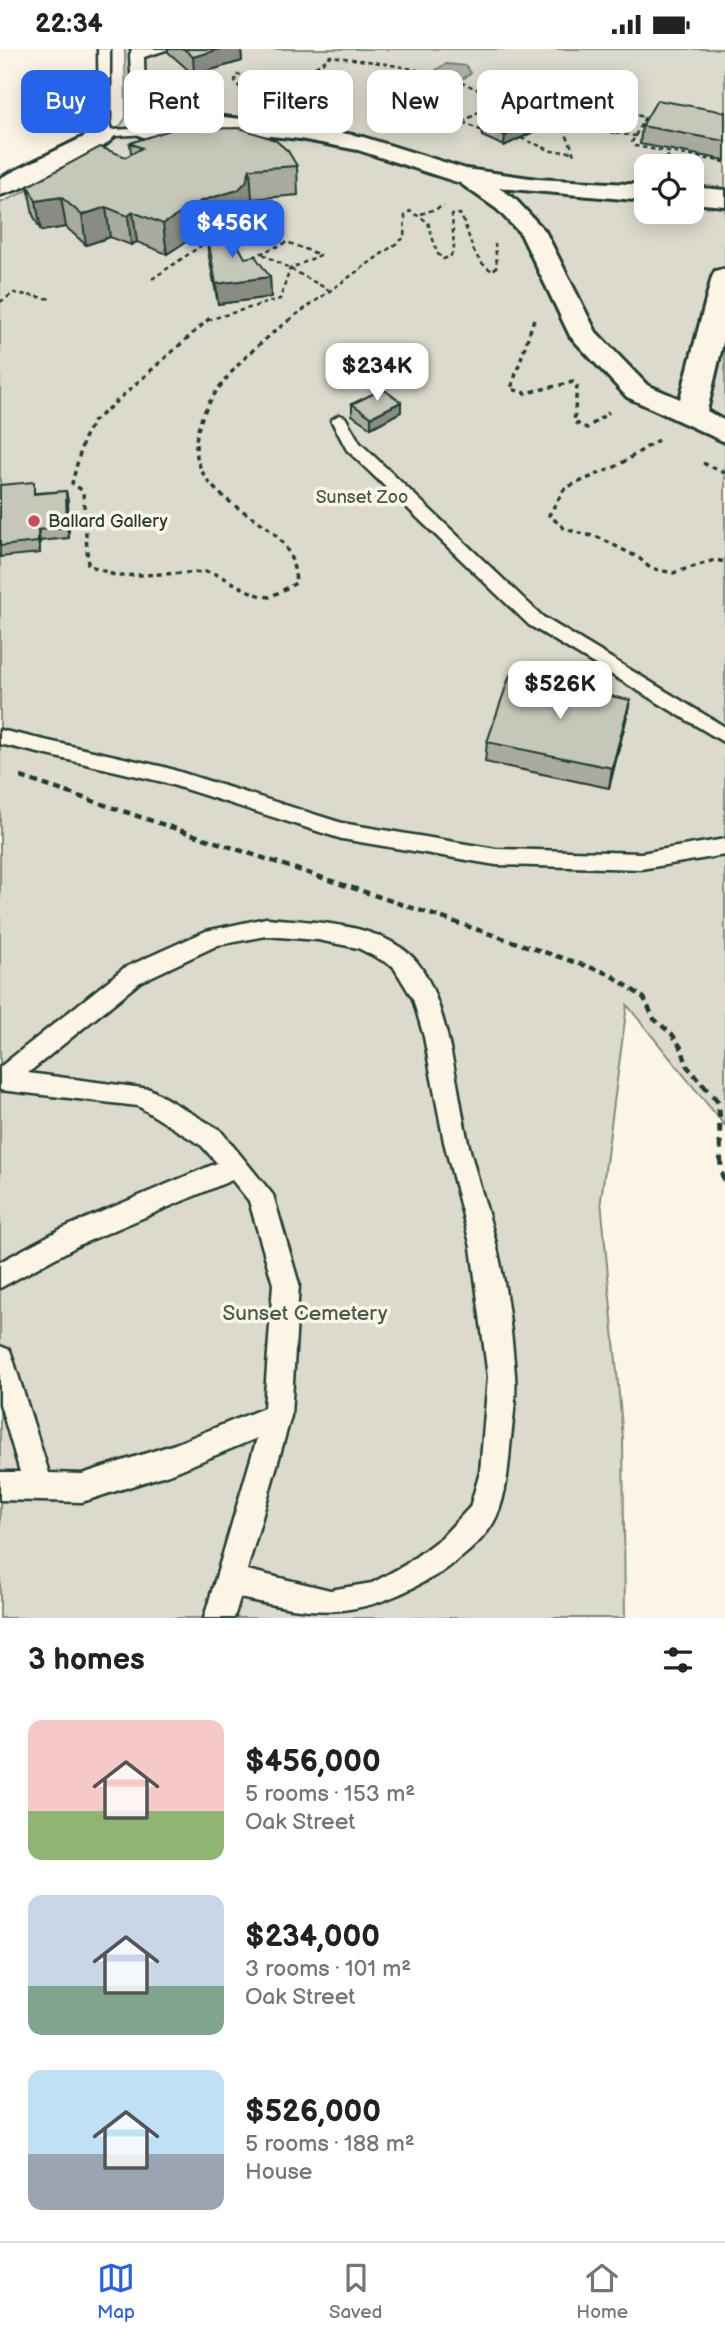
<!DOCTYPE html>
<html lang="en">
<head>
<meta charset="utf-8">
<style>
  :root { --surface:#fff; --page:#f2f2f2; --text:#222; --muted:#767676; --line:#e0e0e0; --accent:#2563eb }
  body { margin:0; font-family:"Balsamiq Sans",sans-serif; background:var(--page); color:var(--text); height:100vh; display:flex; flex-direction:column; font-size:26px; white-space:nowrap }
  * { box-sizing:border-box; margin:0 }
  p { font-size:23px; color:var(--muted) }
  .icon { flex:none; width:38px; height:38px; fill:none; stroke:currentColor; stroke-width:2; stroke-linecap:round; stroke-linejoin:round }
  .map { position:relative; height:1569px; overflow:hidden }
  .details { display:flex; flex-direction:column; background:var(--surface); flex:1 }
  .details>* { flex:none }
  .banner { position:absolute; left:21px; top:21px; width:684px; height:63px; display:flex; gap:14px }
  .tools { position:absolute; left:634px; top:105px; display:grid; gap:14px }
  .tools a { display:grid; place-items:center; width:70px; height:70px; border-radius:14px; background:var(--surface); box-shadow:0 4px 18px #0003; font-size:35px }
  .price { position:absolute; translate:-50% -60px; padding:0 16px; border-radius:14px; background:#fff; color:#222; font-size:23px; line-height:46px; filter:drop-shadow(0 2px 4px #0008) }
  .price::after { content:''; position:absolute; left:50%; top:42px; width:21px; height:16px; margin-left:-10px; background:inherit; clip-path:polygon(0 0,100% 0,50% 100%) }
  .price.current { background:var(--accent); color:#fff }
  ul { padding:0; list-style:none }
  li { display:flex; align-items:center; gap:21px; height:175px; padding:0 28px }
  li span { display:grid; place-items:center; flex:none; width:196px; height:140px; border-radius:14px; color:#555 }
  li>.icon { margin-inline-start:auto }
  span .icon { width:84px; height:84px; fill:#fffc; stroke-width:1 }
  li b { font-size:30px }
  h2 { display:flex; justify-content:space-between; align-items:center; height:84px; padding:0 28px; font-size:30px }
  .pill { padding:0 24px; border-radius:14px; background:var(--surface); box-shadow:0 4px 18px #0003; font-size:24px; line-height:63px }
  .pill.current { background:var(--accent); color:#fff }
  .status { display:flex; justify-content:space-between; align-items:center; height:49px; padding:0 35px; background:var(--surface); direction:ltr }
  .status svg { height:19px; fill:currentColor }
  .menu { display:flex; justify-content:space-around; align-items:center; height:98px; border-top:2px solid var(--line); background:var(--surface); font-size:19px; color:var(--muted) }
  .menu a { display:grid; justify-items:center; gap:4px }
  .menu .current { color:var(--accent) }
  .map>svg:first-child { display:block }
</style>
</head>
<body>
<div class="status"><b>22:34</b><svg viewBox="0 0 49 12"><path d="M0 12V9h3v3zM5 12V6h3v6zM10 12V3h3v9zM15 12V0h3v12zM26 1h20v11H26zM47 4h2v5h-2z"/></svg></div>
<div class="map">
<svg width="725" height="1569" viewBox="0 0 725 1569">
  <rect width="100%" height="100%" fill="#fcf5e5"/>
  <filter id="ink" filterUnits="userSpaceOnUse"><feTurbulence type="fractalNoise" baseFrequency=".0143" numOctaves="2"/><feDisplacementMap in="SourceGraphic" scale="14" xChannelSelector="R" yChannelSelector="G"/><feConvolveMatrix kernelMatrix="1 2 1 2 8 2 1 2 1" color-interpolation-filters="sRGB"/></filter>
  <g filter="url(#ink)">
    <path fill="#dcdacc" stroke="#7e8c80" stroke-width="2" fill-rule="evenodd" d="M 125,0 L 725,0 L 725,1077 L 627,956 L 601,1151 L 623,1389 L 625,1569 L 0,1569 L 0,154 L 95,110 L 126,69 ZM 646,117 L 691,117 L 691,163 L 646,163 Z"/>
    <path fill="#aeb3a7" stroke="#758479" stroke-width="2" d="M 446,15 L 466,17 L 471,24 L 464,29 L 452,31 L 448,36 L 448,56 C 431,69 407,65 393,49 C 400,33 418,37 432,33 L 436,21 Z"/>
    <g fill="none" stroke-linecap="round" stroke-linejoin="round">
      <path stroke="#586c62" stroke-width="2" d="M 438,39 L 443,51 L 434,58 L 419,57 L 406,48 L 408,44 Z"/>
      <g stroke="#1f3d34" stroke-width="5">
        <g id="lane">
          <path d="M 98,0 L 110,0 L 110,81 L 152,79 L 147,68 L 133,60 L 130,6 L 132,0 L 169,0 L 144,8 L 145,58 L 157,63 L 165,81 L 164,84 L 99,88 Z"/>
          <path d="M 339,366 L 345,368 L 360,394 L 543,568 L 725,678 L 725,694 L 529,576 L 347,401 L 331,371 Z"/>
          <path d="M 0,681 L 164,718 L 342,774 L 496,800 L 641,804 L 725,790 L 725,806 L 641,820 L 496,816 L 342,790 L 163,733 L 0,695 Z"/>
          <path d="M 266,869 C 312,873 370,873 408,904 C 447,935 457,1045 468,1093 C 476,1127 488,1161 496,1195 C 506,1236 512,1283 515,1326 C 517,1349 512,1376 510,1399 C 508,1423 505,1456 492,1476 C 480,1495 460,1510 442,1523 C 362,1569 330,1569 240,1549 L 234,1569 L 204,1569 L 257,1389 L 175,1423 L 82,1453 L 0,1451 L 0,1423 L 20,1423 L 0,1355 L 0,1297 L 10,1301 L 13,1310 L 49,1424 L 82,1425 L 175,1395 L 264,1359 L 273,1235 L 249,1152 L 232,1131 L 79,1196 L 0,1239 L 0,1213 L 61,1180 L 217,1114 L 202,1097 L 138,1057 L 0,1041 L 0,1018 L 124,919 L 206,882 ZM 266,887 L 318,891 L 358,899 L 393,917 L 413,950 L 424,988 L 444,1093 L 471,1198 L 488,1328 L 480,1423 L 470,1458 L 442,1488 L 405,1516 L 372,1534 L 330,1541 L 247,1521 L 291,1367 L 299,1235 L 273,1146 L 220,1081 L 150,1040 L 28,1024 L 140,933 L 218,896 Z"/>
        </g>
      </g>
      <g stroke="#1f3d34" stroke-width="6">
        <g id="street">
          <path d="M 223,68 L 300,76 L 363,88 L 466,120 L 537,130 L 646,136 L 646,152 L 499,139 L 515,150 L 545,182 L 596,283 L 647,336 L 680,350 L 712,228 L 715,222 L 725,220 L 725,285 L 707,362 L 725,372 L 725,393 L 627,348 L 570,287 L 521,185 L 497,160 L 460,134 L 358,101 L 300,90 L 223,82 L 148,89 L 140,87 L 136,82 L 140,77 L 148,75 Z"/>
          <path d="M 104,78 L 112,80 L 116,85 C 101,107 26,139 0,146 L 0,129 Z"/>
          <path d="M 691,138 L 725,141 L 725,157 L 691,154 Z"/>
        </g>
      </g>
      <g stroke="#1f3d34" stroke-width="2.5" stroke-dasharray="4.5 3.5" stroke-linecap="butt">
        <path d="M 246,45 L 235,33 L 236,26 C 271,23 303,34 330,7 C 390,15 457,23 508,57 L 501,70"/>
        <path d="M 375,64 L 435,67 L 463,73 C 472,68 486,56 496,55 C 535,53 566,69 574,107"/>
        <path d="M 463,73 L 480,81 L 484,79"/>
        <path d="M 563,74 L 616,84 L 626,64 L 645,68 L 632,93 L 635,97 L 725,113"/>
        <path d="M 616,84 L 642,88 L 644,85"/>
        <path d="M 521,89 L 552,102 L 574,103"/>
        <path d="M 662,117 L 670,104"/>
        <path d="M 421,165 L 444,157"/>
        <path d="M 263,205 L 329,241"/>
        <path d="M 152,230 L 205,194 L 213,192"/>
        <path d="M 0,253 L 14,244 L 52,250"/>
        <path d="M 208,271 L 280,250 L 290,220 L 320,206 L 287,193 L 250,209"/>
        <path d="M 289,271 L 404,189 L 405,167 L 410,162 L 428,173 L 437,204 L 443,210 L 450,208 L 454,201 L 452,166 L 460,165 C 471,185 470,211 493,222 L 497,217 L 495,195"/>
      </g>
      <g stroke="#1f3d34" stroke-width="3.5" stroke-dasharray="5 4.5" stroke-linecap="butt">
        <path d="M 210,269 L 93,373 L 84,389 L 72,434 L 83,442 L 88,516 L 117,527 L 209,523 C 231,529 248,547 270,548 L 296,534 C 292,477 251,475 216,441 C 156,382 246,303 292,269"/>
        <path d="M 534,270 L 511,340 L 526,344 L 573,333 L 577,337 L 574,373 L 587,379 L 609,363"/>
        <path d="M 658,391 L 617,417 L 565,439 L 549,466 L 565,480 L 600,489 L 639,509 L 650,519 L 673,524 L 715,511 L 725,513"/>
        <path d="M 703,414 L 725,424"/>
      </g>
      <path stroke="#1f3d34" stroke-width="4.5" stroke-dasharray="7 5" stroke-linecap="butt" d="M 21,728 L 610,925 L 644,949 L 654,970 L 672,985 L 682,1000 L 687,1017 L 703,1036"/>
      <path stroke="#1f3d34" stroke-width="5" stroke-dasharray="9 7" stroke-linecap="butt" d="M 702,1034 L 719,1054 L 721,1123 L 725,1132"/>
      <use href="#lane" fill="#fcf5e5" fill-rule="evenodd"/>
      <use href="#street" fill="#fcf5e5" fill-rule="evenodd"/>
    </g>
    <g fill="#a9ab9f" stroke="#1f3d34" stroke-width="2">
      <path d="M 168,0 L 241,0 L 242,12 L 194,26 L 168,3 Z"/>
      <path d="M 591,55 L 608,72 L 599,78 L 586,74 L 572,75 L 568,66 L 569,56 Z"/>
      <path d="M 725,63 L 725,111 L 640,95 L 642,77 Z"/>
      <path d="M 482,76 L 531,84 L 504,97 L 482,87 Z"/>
      <path d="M 130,94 L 297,117 L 298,146 L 252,150 L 248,163 L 240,170 L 204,181 L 167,205 L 137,193 L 131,196 L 110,188 L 86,196 L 66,178 L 41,182 L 33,166 L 28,137 L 126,108 L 131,105 Z"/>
      <path d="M 207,184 L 245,209 L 270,228 L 271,248 L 218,255 L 208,203 Z"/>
      <path d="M 401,353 L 401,363 L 371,379 L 352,366 L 352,355 Z"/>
      <path d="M 0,436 L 36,444 L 66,442 L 68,453 L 69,489 L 40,492 L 40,504 L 0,508 Z"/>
      <path d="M 630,651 L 626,671 L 609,739 L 485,713 L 487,693 Z"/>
    </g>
    <g fill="#8a8b82" stroke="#1f3d34" stroke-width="2">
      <path d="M 220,0 L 241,0 L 242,12 L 194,26 L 193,8 Z"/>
      <path d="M 609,62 L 608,72 L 599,78 L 600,68 Z"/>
      <path d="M 532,74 L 531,84 L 504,97 L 505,87 Z"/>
      <path d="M 250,120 L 252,150 L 248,163 L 240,170 L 204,181 L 167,205 L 163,175 Z"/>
      <path d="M 61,148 L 66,178 L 41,182 L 36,152 Z"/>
      <path d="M 106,158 L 110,188 L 86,196 L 82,166 Z"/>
      <path d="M 133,163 L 137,193 L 131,196 L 128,167 Z"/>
      <path d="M 270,228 L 271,248 L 218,255 L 216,235 Z"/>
      <path d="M 401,353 L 401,363 L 371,379 L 371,368 Z"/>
      <path d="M 66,442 L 68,453 L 69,489 L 67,478 Z"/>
      <path d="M 38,481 L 40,492 L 40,504 L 38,493 Z"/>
      <path d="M 630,651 L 626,671 L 609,739 L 612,719 Z"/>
    </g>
    <g fill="#c5c7b9" stroke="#1f3d34" stroke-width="2">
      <path d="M 184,0 L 220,0 L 193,8 Z"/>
      <path d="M 657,51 L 725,63 L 725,92 L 642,77 Z"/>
      <path d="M 591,55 L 609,62 L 600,68 L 587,64 L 573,65 L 569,56 Z"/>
      <path d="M 509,64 L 532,74 L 505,87 L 482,76 Z"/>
      <path d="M 240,79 L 275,91 L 288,102 L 297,117 L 250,120 L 246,133 L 238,141 L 201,152 L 163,175 L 133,163 L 128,167 L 106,158 L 82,166 L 61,148 L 36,152 L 28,137 L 100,98 L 126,108 L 142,99 L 130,94 L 173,80 Z"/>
      <path d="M 230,182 L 245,209 L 255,207 L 270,228 L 216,235 L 207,184 Z"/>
      <path d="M 383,340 L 401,353 L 371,368 L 352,355 Z"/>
      <path d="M 34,433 L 34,445 L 66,442 L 67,478 L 38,481 L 38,493 L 0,497 L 0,436 Z"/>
      <path d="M 510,626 L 630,651 L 612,719 L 487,693 Z"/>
    </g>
  </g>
  <circle fill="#d1495b" stroke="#fcf5e5" stroke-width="2.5" cx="34" cy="472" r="7"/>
  <g text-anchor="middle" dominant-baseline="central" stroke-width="7" stroke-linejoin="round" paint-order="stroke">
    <g font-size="18" fill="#455c52" stroke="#fcf5e5">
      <text x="362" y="448">Sunset Zoo</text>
    </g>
    <g font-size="18" fill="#1f3d34" stroke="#fcf5e5" text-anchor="start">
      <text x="48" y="472">Ballard Gallery</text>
    </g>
    <g font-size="21" fill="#455c52" stroke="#fcf5e5">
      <text x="305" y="1264">Sunset Cemetery</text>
    </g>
  </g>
</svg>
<div class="tools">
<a><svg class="icon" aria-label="locate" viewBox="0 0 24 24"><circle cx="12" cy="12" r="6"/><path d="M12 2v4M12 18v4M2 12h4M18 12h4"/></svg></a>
</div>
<b class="price current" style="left:232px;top:211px">$456K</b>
<b class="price" style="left:377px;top:354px">$234K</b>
<b class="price" style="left:560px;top:672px">$526K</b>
<div class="banner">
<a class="pill current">Buy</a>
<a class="pill">Rent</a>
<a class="pill">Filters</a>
<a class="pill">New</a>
<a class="pill">Apartment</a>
</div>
</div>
<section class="details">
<h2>3 homes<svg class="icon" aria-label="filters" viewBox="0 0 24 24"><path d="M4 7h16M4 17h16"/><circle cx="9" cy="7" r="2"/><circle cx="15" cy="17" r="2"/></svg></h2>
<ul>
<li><span style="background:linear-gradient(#f6c9c9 65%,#8fb573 0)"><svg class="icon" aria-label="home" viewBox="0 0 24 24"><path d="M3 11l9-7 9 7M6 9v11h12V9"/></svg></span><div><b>$456,000</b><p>5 rooms · 153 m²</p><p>Oak Street</p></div></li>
<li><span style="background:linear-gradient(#c9d6e8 65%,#7fa58c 0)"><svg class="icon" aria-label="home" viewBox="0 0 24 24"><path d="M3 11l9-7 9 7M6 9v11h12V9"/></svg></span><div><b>$234,000</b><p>3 rooms · 101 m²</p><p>Oak Street</p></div></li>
<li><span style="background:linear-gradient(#bfe0f5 60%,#9aa5b1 0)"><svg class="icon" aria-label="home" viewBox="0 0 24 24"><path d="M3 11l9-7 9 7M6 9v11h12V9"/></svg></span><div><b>$526,000</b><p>5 rooms · 188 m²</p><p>House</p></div></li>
</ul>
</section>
<nav class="menu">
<a class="current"><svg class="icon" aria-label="map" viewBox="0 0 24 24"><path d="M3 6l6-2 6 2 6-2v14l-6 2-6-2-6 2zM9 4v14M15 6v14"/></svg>Map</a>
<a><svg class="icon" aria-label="saved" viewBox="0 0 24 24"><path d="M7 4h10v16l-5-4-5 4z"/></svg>Saved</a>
<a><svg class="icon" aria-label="home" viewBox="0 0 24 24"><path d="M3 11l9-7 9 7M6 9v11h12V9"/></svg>Home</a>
</nav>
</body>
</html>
